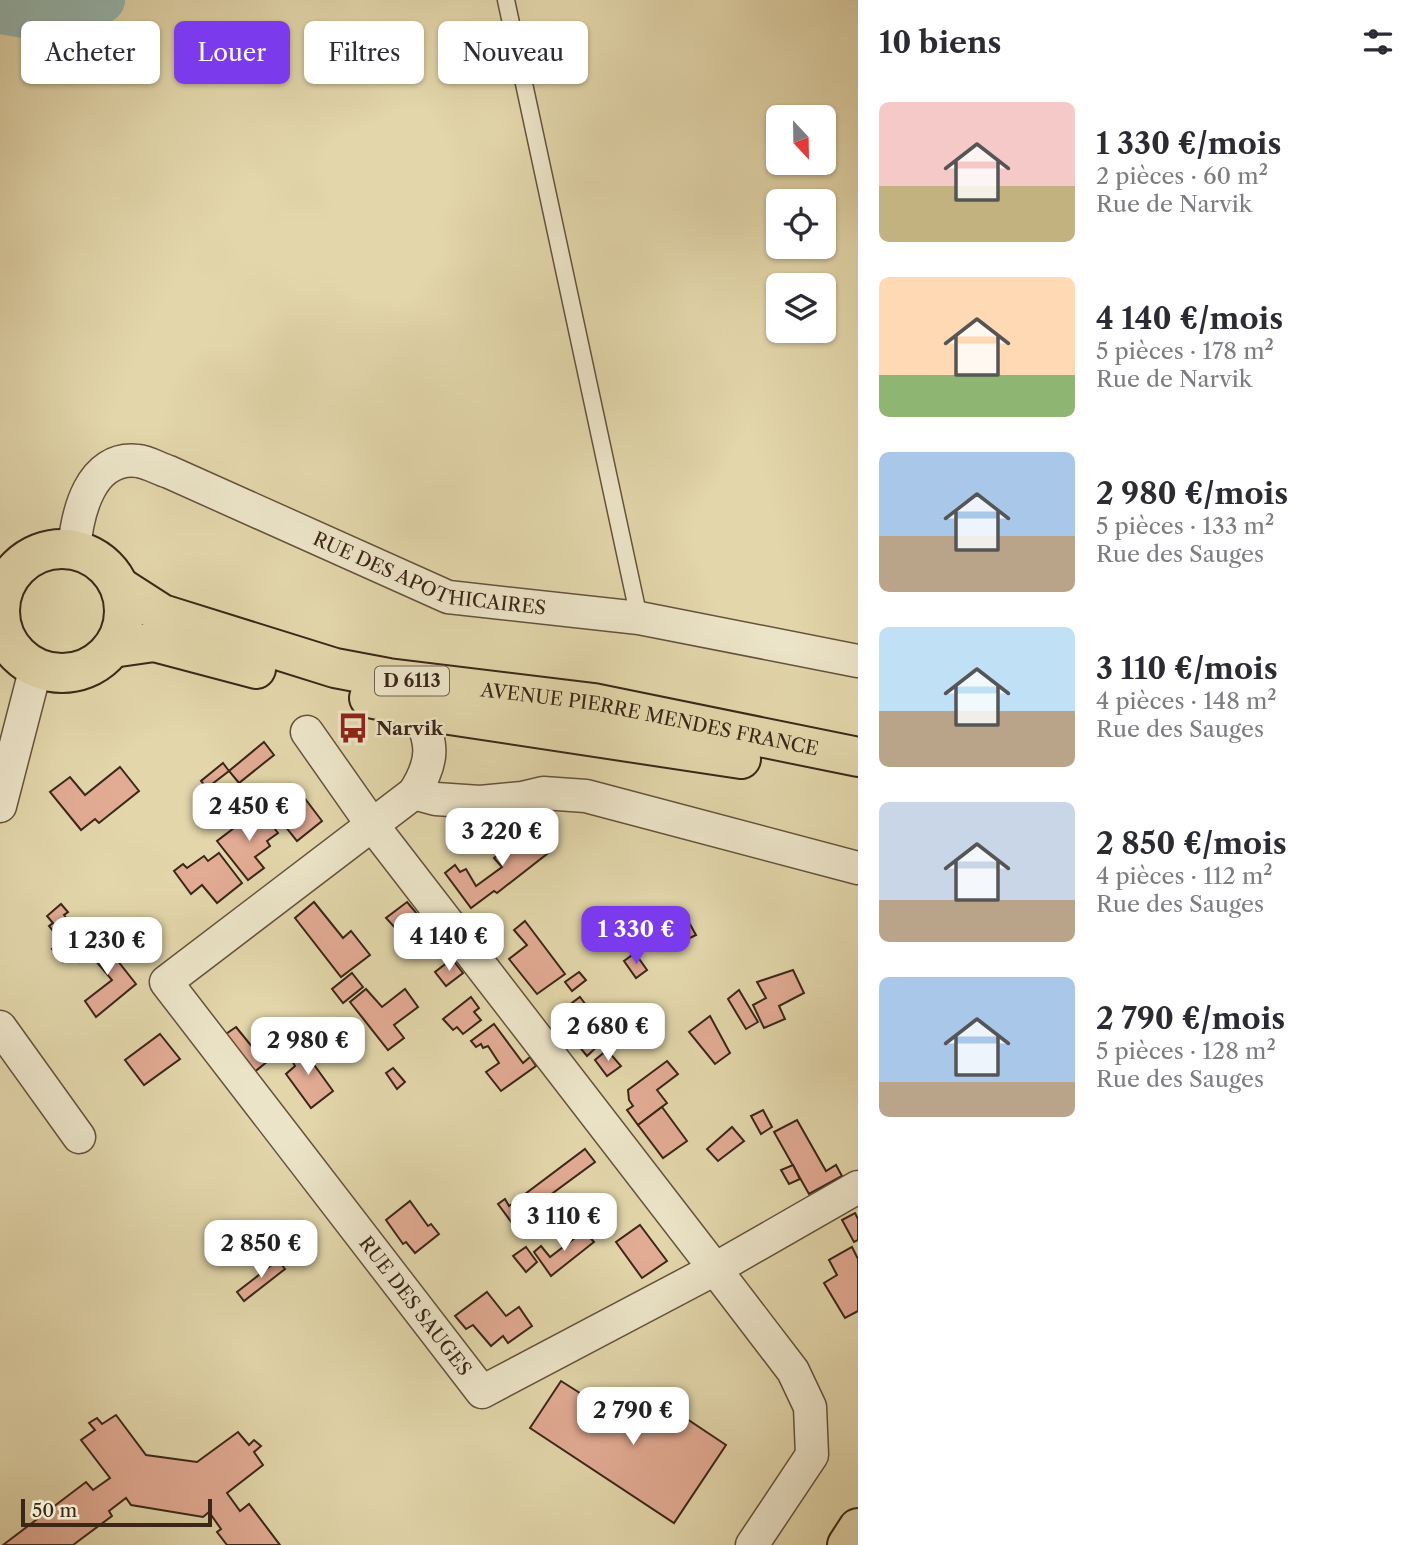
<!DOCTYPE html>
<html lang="fr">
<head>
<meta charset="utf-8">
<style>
  :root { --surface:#fff; --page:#f7f7f7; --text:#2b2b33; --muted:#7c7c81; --accent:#7c3aed }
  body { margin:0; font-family:"Libre Caslon Text",serif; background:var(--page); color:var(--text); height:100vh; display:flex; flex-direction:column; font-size:26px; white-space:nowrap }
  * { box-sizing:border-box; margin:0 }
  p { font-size:23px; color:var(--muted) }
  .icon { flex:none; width:38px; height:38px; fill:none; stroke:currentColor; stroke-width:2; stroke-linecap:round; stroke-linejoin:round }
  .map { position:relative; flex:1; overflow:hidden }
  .side { display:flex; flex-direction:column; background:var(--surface); width:560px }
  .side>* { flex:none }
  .top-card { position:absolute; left:21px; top:21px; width:665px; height:63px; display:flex; gap:14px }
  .needle { width:46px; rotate:158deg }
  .tools { position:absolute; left:766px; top:105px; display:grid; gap:14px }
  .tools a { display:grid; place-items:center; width:70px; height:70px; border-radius:10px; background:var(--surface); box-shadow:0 2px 5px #0004; font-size:35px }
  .scale { position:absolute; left:21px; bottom:18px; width:191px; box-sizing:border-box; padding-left:7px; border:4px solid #3b2618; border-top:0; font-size:19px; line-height:24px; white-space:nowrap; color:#3b2618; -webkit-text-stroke:5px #ece4c8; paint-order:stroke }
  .price { position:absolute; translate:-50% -60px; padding:0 16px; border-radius:14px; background:#fff; color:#222; font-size:23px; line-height:46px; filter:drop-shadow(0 2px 4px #0008) }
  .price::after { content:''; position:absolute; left:50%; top:42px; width:21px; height:16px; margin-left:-10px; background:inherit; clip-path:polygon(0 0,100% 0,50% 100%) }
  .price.on { background:var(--accent); color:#fff }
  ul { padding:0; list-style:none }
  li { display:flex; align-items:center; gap:21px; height:175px; padding:0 21px }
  li span { display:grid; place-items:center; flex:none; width:196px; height:140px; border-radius:10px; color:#555 }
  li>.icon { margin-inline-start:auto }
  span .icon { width:84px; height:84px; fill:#fffc; stroke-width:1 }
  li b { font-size:30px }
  h2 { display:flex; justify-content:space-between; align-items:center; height:84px; padding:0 21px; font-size:30px }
  .pill { padding:0 24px; border-radius:10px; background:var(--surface); box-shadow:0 2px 5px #0004; font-size:24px; line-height:63px }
  .pill.on { background:var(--accent); color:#fff }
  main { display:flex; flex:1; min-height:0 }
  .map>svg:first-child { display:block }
</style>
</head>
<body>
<main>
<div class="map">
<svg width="858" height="1545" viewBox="0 0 858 1545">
  <rect width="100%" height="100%" fill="#e2d6aa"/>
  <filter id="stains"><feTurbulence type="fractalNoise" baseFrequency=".00286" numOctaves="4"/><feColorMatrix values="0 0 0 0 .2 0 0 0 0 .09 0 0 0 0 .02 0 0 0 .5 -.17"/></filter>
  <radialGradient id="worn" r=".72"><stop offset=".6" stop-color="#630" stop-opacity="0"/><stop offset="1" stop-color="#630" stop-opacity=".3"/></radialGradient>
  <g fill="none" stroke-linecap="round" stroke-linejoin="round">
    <path stroke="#96b7b0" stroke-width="46" d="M 0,11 L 66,22 L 102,0"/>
  </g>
  <g fill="#e2ab94" stroke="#3b2618" stroke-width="2">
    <path d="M 264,742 L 274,755 L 239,783 L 229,771 Z"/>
    <path d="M 223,763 L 229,771 L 207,788 L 201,781 Z"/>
    <path d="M 120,767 L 139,791 L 99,823 L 95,819 L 81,830 L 50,792 L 70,777 L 85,795 Z"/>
    <path d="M 303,796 L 322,821 L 297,841 L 277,816 Z"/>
    <path d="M 259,809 L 278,833 L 267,841 L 270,846 L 255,857 L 264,868 L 248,880 L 217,841 Z"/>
    <path d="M 531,826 L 552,850 L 497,893 L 494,891 L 471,908 L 445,873 L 455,865 L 460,872 L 466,869 L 476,886 L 502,867 L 494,858 Z"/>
    <path d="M 219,853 L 242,883 L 217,903 L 202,885 L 191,894 L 174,871 L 183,864 L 187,868 L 204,856 L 208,861 Z"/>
    <path d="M 314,902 L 343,938 L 351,931 L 370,955 L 341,977 L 295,918 Z"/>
    <path d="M 407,902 L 418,915 L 397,930 L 386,918 Z"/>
    <path d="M 61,904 L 68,912 L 64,915 L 86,944 L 63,962 L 52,949 L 62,942 L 49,926 L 53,923 L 47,916 Z"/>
    <path d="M 604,914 L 616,928 L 607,934 L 595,920 Z"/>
    <path d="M 686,917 L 696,935 L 663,951 L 654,934 Z"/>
    <path d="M 525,921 L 565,974 L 537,994 L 509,959 L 527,945 L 514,930 Z"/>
    <path d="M 103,936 L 113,948 L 110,951 L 136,984 L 96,1017 L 85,1001 L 112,980 L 90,954 L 80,962 L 77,958 Z"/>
    <path d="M 635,953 L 647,970 L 636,978 L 624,961 Z"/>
    <path d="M 452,959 L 463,973 L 446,986 L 435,972 Z"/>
    <path d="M 793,970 L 804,993 L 779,1006 L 785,1019 L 764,1028 L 753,1005 L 766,998 L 757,982 Z"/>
    <path d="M 579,972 L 586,980 L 572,991 L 565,982 Z"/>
    <path d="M 352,973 L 363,987 L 343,1003 L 332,989 Z"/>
    <path d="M 366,989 L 382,1007 L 405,989 L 418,1007 L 394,1025 L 404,1038 L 388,1050 L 350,1002 Z"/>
    <path d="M 739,990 L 758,1022 L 746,1029 L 728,999 Z"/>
    <path d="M 471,997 L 479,1008 L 474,1012 L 481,1020 L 463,1034 L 457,1027 L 453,1030 L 443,1019 Z"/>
    <path d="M 580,997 L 601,1025 L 575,1045 L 553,1017 Z"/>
    <path d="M 710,1016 L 730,1053 L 715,1064 L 689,1032 Z"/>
    <path d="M 494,1024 L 523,1063 L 530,1057 L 536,1066 L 501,1091 L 486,1072 L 499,1063 L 488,1046 L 483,1048 L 481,1044 L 476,1047 L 471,1041 Z"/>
    <path d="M 236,1027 L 258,1054 L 265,1048 L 273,1057 L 252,1074 L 223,1036 Z"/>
    <path d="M 591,1033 L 600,1044 L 587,1056 L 577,1044 Z"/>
    <path d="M 160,1034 L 180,1059 L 144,1085 L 125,1060 Z"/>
    <path d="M 310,1041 L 316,1049 L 307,1055 L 333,1091 L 311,1108 L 286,1074 L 295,1066 L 290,1057 Z"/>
    <path d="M 607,1050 L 621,1066 L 607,1076 L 595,1060 Z"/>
    <path d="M 667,1061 L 678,1074 L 657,1090 L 667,1103 L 638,1125 L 627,1110 L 633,1106 L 629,1100 L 628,1090 Z"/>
    <path d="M 393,1068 L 405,1082 L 397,1089 L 386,1073 Z"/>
    <path d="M 662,1107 L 687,1141 L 663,1158 L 638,1125 Z"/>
    <path d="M 763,1110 L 772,1127 L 761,1134 L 751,1116 Z"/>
    <path d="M 797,1120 L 826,1171 L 836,1165 L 842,1176 L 809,1194 L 774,1132 Z"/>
    <path d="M 732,1127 L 744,1141 L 718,1161 L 707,1149 Z"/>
    <path d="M 585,1149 L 595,1162 L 512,1223 L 498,1204 L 505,1199 L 509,1206 Z"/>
    <path d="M 793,1165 L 800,1179 L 789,1184 L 781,1170 Z"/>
    <path d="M 410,1201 L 428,1226 L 431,1224 L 439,1234 L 415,1253 L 406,1242 L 403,1244 L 386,1220 Z"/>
    <path d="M 538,1205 L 546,1214 L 521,1234 L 512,1223 Z"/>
    <path d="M 855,1213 L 858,1219 L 858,1240 L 854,1242 L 842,1220 Z"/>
    <path d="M 640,1225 L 667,1261 L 642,1278 L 616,1242 Z"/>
    <path d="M 584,1231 L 594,1242 L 551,1276 L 534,1252 L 541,1246 L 550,1257 Z"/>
    <path d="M 526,1247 L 537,1262 L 526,1272 L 513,1256 Z"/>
    <path d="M 852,1247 L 858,1259 L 858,1311 L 845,1318 L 824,1283 L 837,1275 L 829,1260 Z"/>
    <path d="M 278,1260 L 285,1269 L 244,1301 L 237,1292 Z"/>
    <path d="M 487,1292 L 506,1316 L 519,1307 L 532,1326 L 508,1343 L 503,1336 L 491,1346 L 473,1325 L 466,1329 L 455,1316 Z"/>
    <path d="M 561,1381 L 624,1421 L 645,1391 L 726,1445 L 674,1523 L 530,1428 Z"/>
    <path d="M 116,1415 L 146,1455 L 197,1462 L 238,1432 L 249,1445 L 254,1440 L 261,1446 L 254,1452 L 263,1465 L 227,1493 L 240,1511 L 249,1504 L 280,1545 L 227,1545 L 217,1532 L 221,1529 L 209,1512 L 203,1517 L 131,1505 L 126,1498 L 109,1511 L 112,1516 L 73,1545 L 3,1545 L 86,1482 L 93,1490 L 110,1478 L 81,1440 L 95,1430 L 89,1423 L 97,1418 L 102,1424 Z"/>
  </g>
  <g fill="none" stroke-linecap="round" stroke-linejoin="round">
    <g stroke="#65523c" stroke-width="19">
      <path id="service" d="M 506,0 L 639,618"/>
    </g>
    <g stroke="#65523c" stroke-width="35">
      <g id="minor">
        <path id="s1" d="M 74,550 C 77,514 90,455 138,461 C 148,462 159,469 169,472 L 448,597 L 639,618 L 858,661"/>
        <path id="s2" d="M 417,709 C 433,743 435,760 414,793 L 166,982 L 482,1392 L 715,1269 L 793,1371 L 810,1407 L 812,1455 L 752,1545"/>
        <path d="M 307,732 L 373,826 L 715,1269 L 858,1187"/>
        <path d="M 414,793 L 436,799 L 480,802 L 522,798 L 543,793 L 586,796 L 858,868"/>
        <path d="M 0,806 L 36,667"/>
        <path d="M 0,1027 L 79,1137"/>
      </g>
    </g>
    <g stroke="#3b2618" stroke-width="42">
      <g id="primary">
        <circle cx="62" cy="611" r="62"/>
        <path id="s3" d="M 120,587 L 162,614 L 335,668 L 388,678 L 594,703 L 858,757"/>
        <path d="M 112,648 L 154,642 L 256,669"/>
        <path d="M 369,698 L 443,714 L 741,759"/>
      </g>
    </g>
    <g stroke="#3b2618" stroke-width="42">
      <path id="motorway" d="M 847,1545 L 858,1528"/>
    </g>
    <use href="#service" stroke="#ece4c8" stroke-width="16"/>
    <use href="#minor" stroke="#ece4c8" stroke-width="32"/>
    <use href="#primary" stroke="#e2d6aa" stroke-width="38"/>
    <use href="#motorway" stroke="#e2d6aa" stroke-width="38"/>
  </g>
  <defs>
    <g id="bus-bare" transform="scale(2.415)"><path d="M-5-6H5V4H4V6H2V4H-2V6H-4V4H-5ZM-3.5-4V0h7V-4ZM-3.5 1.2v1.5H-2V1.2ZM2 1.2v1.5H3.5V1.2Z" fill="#8f2418" stroke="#ece4c8" stroke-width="2.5" paint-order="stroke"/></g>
  </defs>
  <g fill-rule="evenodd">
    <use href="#bus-bare" x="353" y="728"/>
  </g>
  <g text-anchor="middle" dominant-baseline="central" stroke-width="5" stroke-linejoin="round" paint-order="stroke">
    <rect fill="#ece4c8" stroke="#705f4d" stroke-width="2" x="375" y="666.5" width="74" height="29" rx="5"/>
    <g font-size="18" font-weight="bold" fill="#3b2618">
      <text x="412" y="681">D 6113</text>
    </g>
    <g font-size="19" fill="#3b2618" stroke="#ece4c8">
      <text stroke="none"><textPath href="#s1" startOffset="438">RUE DES APOTHICAIRES</textPath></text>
      <text stroke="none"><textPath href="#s3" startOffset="550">AVENUE PIERRE MENDES FRANCE</textPath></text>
      <text stroke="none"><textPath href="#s2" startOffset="810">RUE DES SAUGES</textPath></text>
    </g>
    <g font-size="19" font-weight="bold" fill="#3b2618" stroke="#ece4c8" text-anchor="start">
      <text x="376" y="728">Narvik</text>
    </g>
  </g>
  <rect width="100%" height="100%" filter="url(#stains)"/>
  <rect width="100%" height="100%" fill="url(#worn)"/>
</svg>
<div class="tools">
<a><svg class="needle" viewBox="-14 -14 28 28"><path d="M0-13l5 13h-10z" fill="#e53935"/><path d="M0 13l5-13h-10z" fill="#7c7c81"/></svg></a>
<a><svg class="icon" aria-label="locate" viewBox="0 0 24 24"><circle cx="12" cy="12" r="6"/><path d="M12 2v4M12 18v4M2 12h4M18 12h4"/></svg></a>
<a><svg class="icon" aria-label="layers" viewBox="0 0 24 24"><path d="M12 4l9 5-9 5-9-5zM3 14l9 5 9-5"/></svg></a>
</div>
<div class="scale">50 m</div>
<b class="price" style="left:249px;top:843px">2 450 €</b>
<b class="price" style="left:502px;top:868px">3 220 €</b>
<b class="price on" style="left:636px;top:966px">1 330 €</b>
<b class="price" style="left:449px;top:973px">4 140 €</b>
<b class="price" style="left:107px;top:977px">1 230 €</b>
<b class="price" style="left:608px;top:1063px">2 680 €</b>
<b class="price" style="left:308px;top:1077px">2 980 €</b>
<b class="price" style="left:564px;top:1253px">3 110 €</b>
<b class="price" style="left:261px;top:1280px">2 850 €</b>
<b class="price" style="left:633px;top:1447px">2 790 €</b>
<div class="top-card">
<a class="pill">Acheter</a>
<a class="pill on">Louer</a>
<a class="pill">Filtres</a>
<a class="pill">Nouveau</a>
</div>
</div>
<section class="side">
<h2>10 biens<svg class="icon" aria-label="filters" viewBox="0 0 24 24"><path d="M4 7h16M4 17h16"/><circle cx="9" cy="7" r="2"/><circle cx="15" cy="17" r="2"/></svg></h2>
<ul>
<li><span style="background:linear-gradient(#f6c9c9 60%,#c2b280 0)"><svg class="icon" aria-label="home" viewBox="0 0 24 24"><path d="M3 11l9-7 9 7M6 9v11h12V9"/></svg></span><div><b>1 330 €/mois</b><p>2 pièces · 60 m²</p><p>Rue de Narvik</p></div></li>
<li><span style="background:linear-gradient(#ffd9b3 70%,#8fb573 0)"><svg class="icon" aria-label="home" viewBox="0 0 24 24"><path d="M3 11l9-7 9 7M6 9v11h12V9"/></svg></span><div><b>4 140 €/mois</b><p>5 pièces · 178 m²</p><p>Rue de Narvik</p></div></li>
<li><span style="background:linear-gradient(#a9c7e8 60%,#b9a48a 0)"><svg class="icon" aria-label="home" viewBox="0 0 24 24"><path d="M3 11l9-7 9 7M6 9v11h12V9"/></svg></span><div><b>2 980 €/mois</b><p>5 pièces · 133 m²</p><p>Rue des Sauges</p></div></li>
<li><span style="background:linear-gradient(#bfe0f5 60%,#b9a48a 0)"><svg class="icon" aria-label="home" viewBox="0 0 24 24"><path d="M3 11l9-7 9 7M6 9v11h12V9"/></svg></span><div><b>3 110 €/mois</b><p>4 pièces · 148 m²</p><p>Rue des Sauges</p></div></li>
<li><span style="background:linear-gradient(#c9d6e8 70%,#b9a48a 0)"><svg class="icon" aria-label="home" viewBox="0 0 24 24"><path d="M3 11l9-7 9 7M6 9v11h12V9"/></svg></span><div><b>2 850 €/mois</b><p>4 pièces · 112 m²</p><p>Rue des Sauges</p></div></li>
<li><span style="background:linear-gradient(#a9c7e8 75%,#b9a48a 0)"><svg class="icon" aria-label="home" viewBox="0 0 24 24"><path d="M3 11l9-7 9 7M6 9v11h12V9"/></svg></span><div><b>2 790 €/mois</b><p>5 pièces · 128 m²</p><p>Rue des Sauges</p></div></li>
</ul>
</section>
</main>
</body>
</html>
